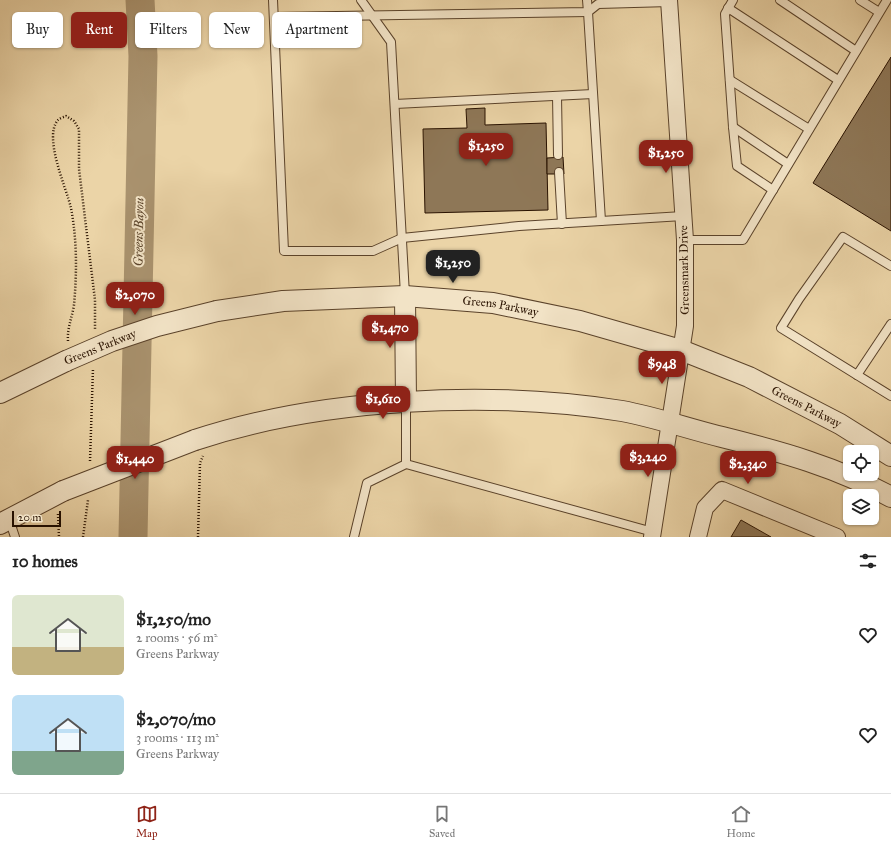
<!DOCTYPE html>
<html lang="en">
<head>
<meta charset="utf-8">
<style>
  :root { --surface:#fff; --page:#f2f2f2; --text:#222; --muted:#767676; --line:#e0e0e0; --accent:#8f2418 }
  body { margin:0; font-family:"IM FELL Great Primer",serif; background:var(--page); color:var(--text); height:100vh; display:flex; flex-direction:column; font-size:15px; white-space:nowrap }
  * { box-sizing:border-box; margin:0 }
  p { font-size:13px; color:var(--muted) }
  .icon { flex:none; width:22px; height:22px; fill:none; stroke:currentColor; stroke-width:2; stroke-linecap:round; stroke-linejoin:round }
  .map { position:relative; height:537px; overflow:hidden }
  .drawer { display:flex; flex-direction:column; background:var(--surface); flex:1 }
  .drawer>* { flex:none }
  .banner { position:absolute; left:12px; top:12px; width:400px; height:36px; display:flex; gap:8px }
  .fabs { position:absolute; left:843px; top:445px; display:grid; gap:8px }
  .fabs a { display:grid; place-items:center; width:36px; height:36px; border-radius:6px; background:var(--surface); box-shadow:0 1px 3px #0004; font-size:20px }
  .scale { position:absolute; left:12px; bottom:10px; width:49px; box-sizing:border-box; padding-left:4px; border:2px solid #291200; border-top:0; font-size:11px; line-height:14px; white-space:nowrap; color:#291200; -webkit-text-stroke:3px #f2e3c6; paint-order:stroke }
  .price { position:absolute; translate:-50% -34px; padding:0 9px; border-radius:8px; background:var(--accent); color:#fff; font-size:13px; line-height:26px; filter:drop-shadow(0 1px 2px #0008) }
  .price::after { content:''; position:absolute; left:50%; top:24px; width:12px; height:9px; margin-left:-6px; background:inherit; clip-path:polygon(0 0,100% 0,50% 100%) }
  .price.selected { background:#222; color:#fff }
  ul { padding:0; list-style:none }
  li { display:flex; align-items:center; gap:12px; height:100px; padding:0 12px }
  li span { display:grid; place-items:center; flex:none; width:112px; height:80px; border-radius:6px; color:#555 }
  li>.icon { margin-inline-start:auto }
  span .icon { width:48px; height:48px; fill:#fffc; stroke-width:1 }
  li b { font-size:17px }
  h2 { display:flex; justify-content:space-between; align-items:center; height:48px; padding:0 12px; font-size:17px }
  .chip { padding:0 14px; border-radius:6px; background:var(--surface); box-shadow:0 1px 3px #0004; font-size:14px; line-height:36px }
  .chip.selected { background:var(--accent); color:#fff }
  .menu { display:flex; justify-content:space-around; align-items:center; height:56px; border-top:1px solid var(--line); background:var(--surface); font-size:11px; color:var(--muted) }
  .menu a { display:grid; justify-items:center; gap:2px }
  .menu .selected { color:var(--accent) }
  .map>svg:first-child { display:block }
</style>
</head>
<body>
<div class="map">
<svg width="891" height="537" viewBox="0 0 891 537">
  <rect width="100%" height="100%" fill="#ebd4a7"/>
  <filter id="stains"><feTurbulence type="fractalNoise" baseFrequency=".005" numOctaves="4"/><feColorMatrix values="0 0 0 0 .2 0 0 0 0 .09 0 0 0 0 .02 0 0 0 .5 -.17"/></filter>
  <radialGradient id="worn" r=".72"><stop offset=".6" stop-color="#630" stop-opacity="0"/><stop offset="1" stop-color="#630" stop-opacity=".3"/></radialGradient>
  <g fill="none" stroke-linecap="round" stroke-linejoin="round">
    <path stroke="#a9926e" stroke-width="29" d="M 133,537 L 143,56 L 140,0"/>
  </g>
  <g fill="#8e7757" stroke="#291200">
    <path d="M 891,57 L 891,231 L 813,183 Z"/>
    <path d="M 485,108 L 485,125 L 546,123 L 548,210 L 425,213 L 423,129 L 467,128 L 466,109 Z"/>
    <path d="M 563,157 L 564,174 L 547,174 L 547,158 Z"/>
    <path d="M 741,520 L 771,537 L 731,537 Z"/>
  </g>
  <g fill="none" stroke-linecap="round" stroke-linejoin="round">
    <g stroke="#5a422a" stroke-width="10">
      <g id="service">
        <path d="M 273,0 L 284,251 L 373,251 L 402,238 L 519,226 L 683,216"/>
        <path d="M 361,0 L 391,42 L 405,295"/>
        <path d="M 733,0 L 725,14 L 733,127 L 737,166 L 773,190"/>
        <path d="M 780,0 L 856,51"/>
        <path d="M 860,0 L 879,12"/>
        <path d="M 728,8 L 838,80"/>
        <path d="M 274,17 L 588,12 L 587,0"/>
        <path d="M 730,80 L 809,129"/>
        <path d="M 557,96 L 558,155"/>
        <path d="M 395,104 L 593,94"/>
        <path d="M 733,127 L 788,164"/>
        <path d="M 559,172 L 562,224"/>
        <path d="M 601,221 L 588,12 L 598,4 L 670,2"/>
        <path d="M 685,240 L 743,240 L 887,0"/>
        <path d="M 891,266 L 843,237 L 799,299 L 781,328 L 891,396"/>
        <path d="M 857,375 L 891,324"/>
        <path d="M 406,464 L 653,532"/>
        <path d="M 9,519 L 15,537"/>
        <path d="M 354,537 L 367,483 L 406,464 L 406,402"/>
      </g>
    </g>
    <g stroke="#5a422a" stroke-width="18">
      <g id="minor">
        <path d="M 652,537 L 685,326 L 685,240 L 669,0"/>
        <path d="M 698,537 L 705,508 L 722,490 L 837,537"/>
      </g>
    </g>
    <g stroke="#5a422a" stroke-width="22">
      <g id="tertiary">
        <path d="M 405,296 L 406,402"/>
        <path id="s1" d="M 217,311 L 283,301 L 405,296 L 493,303 L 580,321 L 681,350 L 749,377 L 840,424 L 891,456"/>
        <path d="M 0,393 L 66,361"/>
        <path d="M 195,440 C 322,398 490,390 622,411 C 655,417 689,429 722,437 C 782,452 837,467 891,497"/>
        <path d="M 0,524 L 63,491"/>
      </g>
    </g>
    <g stroke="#291200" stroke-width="2.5" stroke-dasharray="1 2" stroke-linecap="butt">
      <path d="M 68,341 C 67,328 72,318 74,305 C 77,272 77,240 71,208 C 66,187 43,137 58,120 C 60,118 64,117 66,116 L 74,121 L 79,129 L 79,169 L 95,300 L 95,329"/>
      <path d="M 90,461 L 93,368"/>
      <path d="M 58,514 L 59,537"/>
      <path d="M 83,537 L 88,500"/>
      <path d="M 198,537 L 200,463 L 203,456"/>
    </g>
    <use href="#service" stroke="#f2e3c6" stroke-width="8"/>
    <use href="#minor" stroke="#f2e3c6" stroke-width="16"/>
    <use href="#tertiary" stroke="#f2e3c6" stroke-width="20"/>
    <g stroke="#5a422a" stroke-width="22" stroke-linecap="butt">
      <g id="tertiary-bridge">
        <path d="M 66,361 L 112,341 L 157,326 L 217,311"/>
        <path d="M 63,491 L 195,440"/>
      </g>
    </g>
    <use href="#tertiary-bridge" stroke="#f2e3c6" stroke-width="20"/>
  </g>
  <g text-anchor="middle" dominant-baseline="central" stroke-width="4" stroke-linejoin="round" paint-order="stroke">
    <g font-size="12" fill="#291200" stroke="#f2e3c6">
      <text transform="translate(684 270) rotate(-91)">Greensmark Drive</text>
      <text stroke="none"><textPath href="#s1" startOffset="285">Greens Parkway</textPath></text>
      <text transform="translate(100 347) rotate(-22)">Greens Parkway</text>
      <text stroke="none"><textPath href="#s1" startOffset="609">Greens Parkway</textPath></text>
    </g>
    <g font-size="13" font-style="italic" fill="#5c452c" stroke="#f2e3c6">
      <text transform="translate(139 232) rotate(-89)">Greens Bayou</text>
    </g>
  </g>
  <rect width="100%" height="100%" filter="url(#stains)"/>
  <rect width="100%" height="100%" fill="url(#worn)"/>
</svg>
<div class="fabs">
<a><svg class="icon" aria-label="locate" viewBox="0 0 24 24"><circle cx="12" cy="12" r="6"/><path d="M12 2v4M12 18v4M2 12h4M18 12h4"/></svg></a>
<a><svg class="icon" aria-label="layers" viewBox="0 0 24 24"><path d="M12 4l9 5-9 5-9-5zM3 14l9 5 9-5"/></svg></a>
</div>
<div class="scale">20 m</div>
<b class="price" style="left:486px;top:167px">$1,250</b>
<b class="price" style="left:666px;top:174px">$1,250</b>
<b class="price selected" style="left:453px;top:284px">$1,250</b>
<b class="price" style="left:135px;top:316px">$2,070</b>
<b class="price" style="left:390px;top:349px">$1,470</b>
<b class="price" style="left:662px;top:385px">$948</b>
<b class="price" style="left:383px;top:420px">$1,610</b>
<b class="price" style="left:648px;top:478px">$3,240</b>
<b class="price" style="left:135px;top:480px">$1,440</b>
<b class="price" style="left:748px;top:485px">$2,340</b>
<div class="banner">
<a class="chip">Buy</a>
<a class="chip selected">Rent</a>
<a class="chip">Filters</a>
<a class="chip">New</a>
<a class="chip">Apartment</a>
</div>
</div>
<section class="drawer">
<h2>10 homes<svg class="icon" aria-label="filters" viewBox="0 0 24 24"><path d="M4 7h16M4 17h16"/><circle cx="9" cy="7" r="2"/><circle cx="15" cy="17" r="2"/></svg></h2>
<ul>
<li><span style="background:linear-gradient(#dfe7d0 65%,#c2b280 0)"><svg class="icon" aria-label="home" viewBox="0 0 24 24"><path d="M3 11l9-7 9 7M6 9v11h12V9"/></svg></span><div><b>$1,250/mo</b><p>2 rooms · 56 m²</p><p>Greens Parkway</p></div><svg class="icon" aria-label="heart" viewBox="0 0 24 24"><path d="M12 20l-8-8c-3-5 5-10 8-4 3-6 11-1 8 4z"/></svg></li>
<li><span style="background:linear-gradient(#bfe0f5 70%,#7fa58c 0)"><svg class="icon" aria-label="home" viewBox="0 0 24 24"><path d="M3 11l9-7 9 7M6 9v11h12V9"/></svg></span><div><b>$2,070/mo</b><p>3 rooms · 113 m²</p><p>Greens Parkway</p></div><svg class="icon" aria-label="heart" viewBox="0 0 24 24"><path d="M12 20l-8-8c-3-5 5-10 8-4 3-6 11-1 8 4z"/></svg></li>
</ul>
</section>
<nav class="menu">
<a class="selected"><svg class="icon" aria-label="map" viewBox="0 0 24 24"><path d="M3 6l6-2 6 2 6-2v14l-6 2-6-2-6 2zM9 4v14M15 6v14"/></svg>Map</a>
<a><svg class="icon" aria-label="saved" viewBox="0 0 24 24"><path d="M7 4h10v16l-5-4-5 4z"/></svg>Saved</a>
<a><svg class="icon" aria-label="home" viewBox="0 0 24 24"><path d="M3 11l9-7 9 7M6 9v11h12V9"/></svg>Home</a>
</nav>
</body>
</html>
